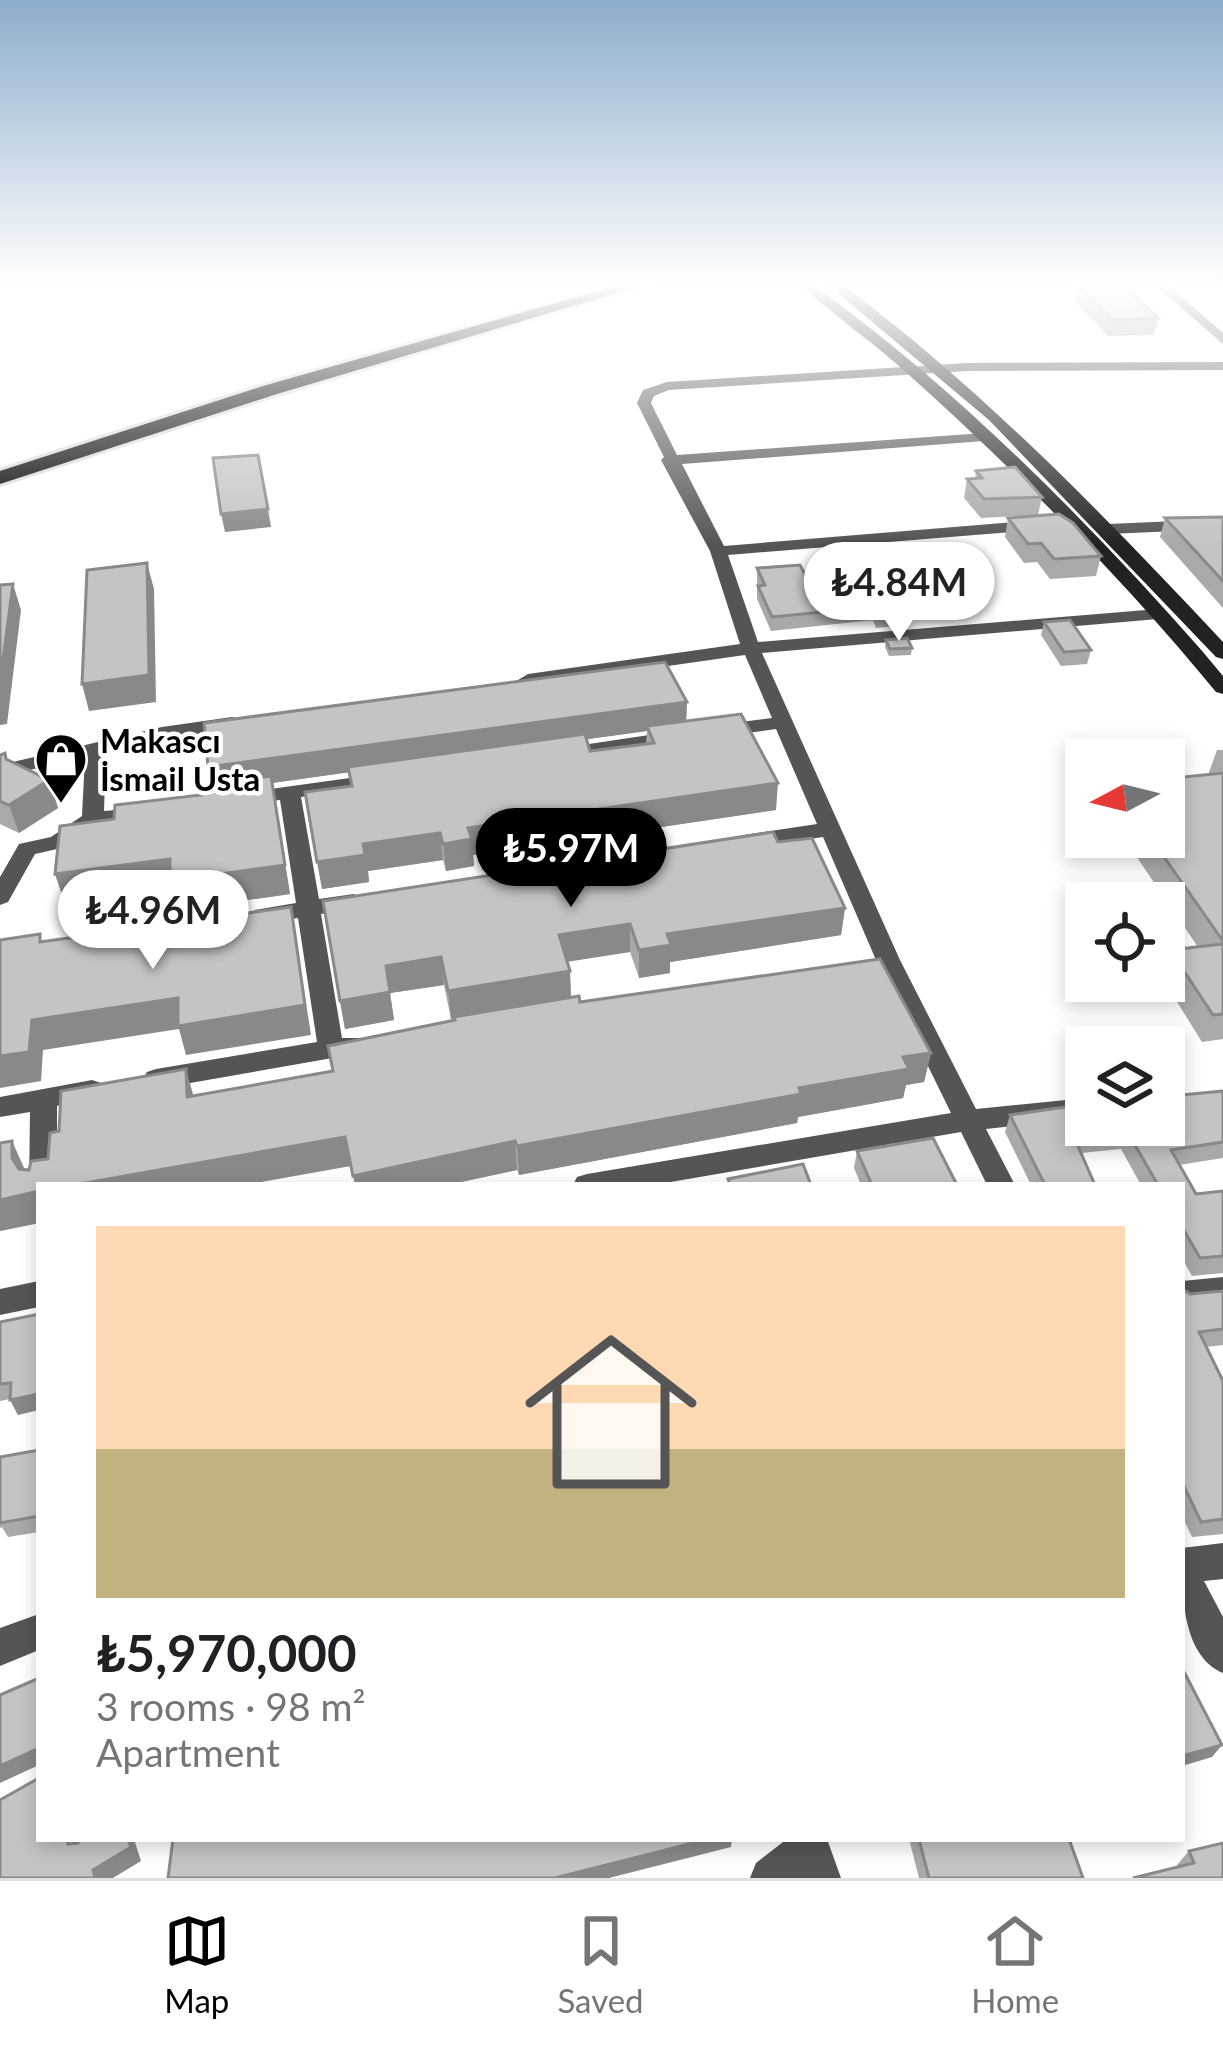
<!DOCTYPE html>
<html lang="en">
<head>
<meta charset="utf-8">
<style>
  :root { --surface:#fff; --page:#f6f6f6; --text:#202124; --muted:#757577; --line:#e0e0e0; --accent:#000 }
  body { margin:0; font-family:Lato,sans-serif; background:var(--page); color:var(--text); height:100vh; display:flex; flex-direction:column; font-size:45px; white-space:nowrap }
  * { box-sizing:border-box; margin:0 }
  p { font-size:39px; color:var(--muted) }
  .icon { flex:none; width:66px; height:66px; fill:none; stroke:currentColor; stroke-width:2; stroke-linecap:round; stroke-linejoin:round }
  .map { position:relative; flex:1; overflow:hidden }
  .details { position:absolute; left:36px; top:1182px; width:1149px; height:660px; display:flex; flex-direction:column; background:var(--surface); border-radius:0px; box-shadow:0 6px 18px #0003 }
  .details>* { flex:none }
  .needle { width:78px; rotate:263deg }
  .controls { position:absolute; left:1065px; top:738px; display:grid; gap:24px }
  .controls a { display:grid; place-items:center; width:120px; height:120px; border-radius:0px; background:var(--surface); box-shadow:0 6px 18px #0003; font-size:60px }
  .price { position:absolute; translate:-50% -102px; padding:0 27px; border-radius:42px; background:#fff; color:#222; font-size:39px; line-height:78px; filter:drop-shadow(0 3px 6px #0008) }
  .price::after { content:''; position:absolute; left:50%; top:72px; width:36px; height:27px; margin-left:-18px; background:inherit; clip-path:polygon(0 0,100% 0,50% 100%) }
  .price.active { background:var(--accent); color:#fff }
  ul { padding:0; list-style:none }
  li { display:grid; align-content:center; gap:24px; height:636px; padding:0 60px }
  li span { display:grid; place-items:center; height:372px; border-radius:0px; color:#555 }
  li>.icon { margin-inline-start:auto }
  span .icon { width:216px; height:216px; fill:#fffc; stroke-width:1 }
  li b { font-size:51px }
  .tabs { display:flex; justify-content:space-around; align-items:center; height:168px; border-top:3px solid var(--line); background:var(--surface); font-size:33px; color:var(--muted) }
  .tabs a { display:grid; justify-items:center; gap:6px }
  .tabs .active { color:var(--accent) }
  .map>svg:first-child { display:block }
</style>
</head>
<body>
<div class="map">
<svg width="1223" height="1878" viewBox="0 0 1223 1878">
  <rect width="100%" height="100%" fill="#fff"/>
  <g fill="none" stroke-linecap="round" stroke-linejoin="round">
    <g stroke="#dbdbdb" stroke-width="6">
      <path id="trunk" d="M 623,284 L 647,284 L 277,394 L 0,484 L 0,471 L 263,386 Z"/>
    </g>
    <g fill="#555" fill-rule="evenodd">
      <path d="M 1223,362 L 1223,370 L 967,371 L 669,390 L 654,396 L 651,403 L 677,455 L 984,433 L 991,437 L 984,441 L 682,464 L 724,546 L 1038,520 L 1046,525 L 1038,530 L 728,555 L 758,642 L 1158,609 L 1167,614 L 1158,619 L 762,653 L 900,960 L 976,1109 L 1086,1098 L 1086,1118 L 986,1129 L 1015,1185 L 987,1185 L 961,1132 L 653,1185 L 573,1185 L 577,1177 L 587,1174 L 951,1113 L 876,960 L 823,837 L 744,849 L 733,842 L 744,835 L 817,824 L 776,729 L 717,737 L 707,731 L 717,725 L 772,718 L 745,655 L 528,686 L 518,680 L 528,674 L 740,644 L 710,551 L 661,460 L 664,457 L 637,403 L 643,390 L 667,382 L 967,363 Z"/>
      <path d="M 1223,519 L 1223,529 L 1108,534 L 1100,529 L 1108,524 Z"/>
      <path d="M 232,717 L 239,719 L 239,727 L 106,752 L 104,811 L 155,807 L 158,812 L 155,817 L 99,825 L 66,847 L 35,854 L 8,902 L 0,905 L 0,877 L 19,844 L 51,837 L 82,816 L 85,757 L 0,777 L 0,765 L 162,727 Z"/>
      <path d="M 676,731 L 686,737 L 683,741 L 562,760 L 552,754 L 562,748 Z"/>
      <path d="M 379,774 L 386,776 L 390,780 L 386,784 L 301,797 L 319,899 L 354,894 L 366,902 L 362,907 L 321,914 L 342,1038 L 367,1038 L 371,1045 L 367,1052 L 156,1089 L 147,1086 L 143,1079 L 147,1072 L 156,1069 L 317,1042 L 298,918 L 263,923 L 251,915 L 255,910 L 296,903 L 280,800 L 241,805 L 230,799 L 241,793 Z"/>
      <path d="M 92,1080 L 101,1083 L 105,1090 L 101,1097 L 57,1106 L 57,1185 L 39,1185 L 39,1195 L 33,1193 L 29,1185 L 30,1112 L 0,1117 L 0,1097 Z"/>
      <path d="M 1223,1277 L 1223,1303 L 1182,1307 L 1182,1281 Z"/>
      <path d="M 39,1281 L 39,1307 L 0,1315 L 0,1289 Z"/>
      <path d="M 1223,1543 L 1223,1579 L 1204,1581 L 1223,1617 L 1223,1673 C 1180,1655 1182,1587 1182,1548 Z"/>
      <path d="M 39,1614 L 39,1650 L 0,1666 L 0,1628 Z"/>
      <path d="M 787,1839 L 827,1839 L 841,1878 L 750,1878 L 756,1863 Z"/>
    </g>
    <path fill="#555" fill-rule="evenodd" d="M 1154,284 L 1167,284 L 1223,333 L 1223,344 Z"/>
    <g fill="#222" fill-rule="evenodd">
      <path d="M 799,284 L 812,284 C 956,388 1086,519 1203,652 L 1223,676 L 1223,694 L 1216,692 C 1120,575 1012,467 899,366 C 867,338 831,313 799,284 Z"/>
      <path d="M 839,288 L 847,288 C 986,393 1105,516 1223,642 L 1223,659 L 1216,657 L 989,420 L 839,294 Z"/>
    </g>
    <use href="#trunk" fill="#000" fill-rule="evenodd"/>
  </g>
  <g fill="#a9a9a9" fill-rule="evenodd">
    <path d="M 1078,286 L 1158,318 L 1154,335 L 1108,336 L 1075,302 Z"/>
    <path d="M 976,471 L 1042,497 L 1038,515 L 981,518 L 964,498 L 967,479 L 975,479 Z"/>
    <path d="M 1223,517 L 1223,608 L 1160,537 L 1165,518 Z"/>
    <path d="M 1008,518 L 1101,556 L 1096,576 L 1050,579 L 1037,562 L 1024,563 L 1005,537 Z"/>
    <path d="M 853,561 L 882,577 L 966,599 L 964,612 L 898,618 L 897,626 L 876,628 L 873,620 L 771,631 L 757,599 L 757,568 L 809,582 L 854,579 L 852,574 Z"/>
    <path d="M 1044,622 L 1091,650 L 1087,664 L 1061,666 L 1041,635 Z"/>
    <path d="M 886,640 L 912,648 L 911,655 L 889,656 L 885,647 Z"/>
    <path d="M 687,702 L 686,721 L 776,810 L 473,855 L 474,866 L 446,871 L 443,860 L 368,871 L 369,882 L 322,889 L 352,786 L 349,772 L 272,783 L 290,894 L 178,910 L 172,889 L 65,903 L 55,874 L 114,819 L 209,794 L 211,784 L 208,767 ZM 647,731 L 646,744 L 590,751 L 586,739 Z"/>
    <path d="M 1217,750 L 1223,750 L 1223,1039 L 1202,1042 L 1164,981 L 1164,967 L 1170,950 L 1198,947 L 1136,856 L 1105,858 L 1092,837 L 1164,837 L 1208,775 Z"/>
    <path d="M 5,753 L 7,760 L 49,780 L 58,808 L 19,833 L 0,824 L 0,755 Z"/>
    <path d="M 1084,787 L 1086,787 L 1086,828 L 1077,813 Z"/>
    <path d="M 778,842 L 845,908 L 841,935 L 670,962 L 670,973 L 639,978 L 630,952 L 567,961 L 570,971 L 571,998 L 580,1002 L 931,1053 L 924,1082 L 906,1085 L 903,1098 L 798,1117 L 797,1123 L 519,1175 L 517,1170 L 447,1185 L 355,1185 L 351,1166 L 39,1185 L 39,1223 L 0,1231 L 25,1169 L 29,1170 L 48,1159 L 194,1096 L 333,1071 L 455,1021 L 454,1018 L 451,1019 L 444,985 L 390,993 L 394,1020 L 345,1029 L 323,901 Z"/>
    <path d="M 1223,1091 L 1223,1158 L 1179,1165 L 1196,1194 L 1223,1191 L 1223,1273 L 1192,1276 L 1182,1258 L 1182,1185 L 1141,1185 L 1121,1149 L 1081,1153 L 1095,1185 L 1031,1185 L 1005,1132 L 1010,1115 Z"/>
    <path d="M 857,1151 L 957,1185 L 861,1185 L 854,1168 Z"/>
    <path d="M 1182,1291 L 1190,1294 L 1223,1291 L 1223,1345 L 1206,1347 L 1223,1381 L 1223,1534 L 1192,1537 L 1182,1516 Z"/>
    <path d="M 0,1322 L 18,1415 L 10,1399 L 0,1401 Z"/>
    <path d="M 39,1450 L 39,1532 L 8,1537 L 2,1527 L 0,1528 L 0,1457 Z"/>
    <path d="M 909,1839 L 1069,1839 L 1083,1878 L 919,1878 Z"/>
    <path d="M 1189,1851 L 1223,1878 L 1178,1867 L 1177,1865 Z"/>
  </g>
  <g fill="#898989">
    <path d="M 268,509 L 271,527 L 225,532 L 221,514 Z"/>
    <path d="M 147,563 L 154,589 L 156,702 L 89,711 L 82,684 Z"/>
    <path d="M 13,584 L 21,610 L 7,724 L 0,725 L 0,682 Z"/>
    <path d="M 687,702 L 686,725 L 647,726 L 647,731 L 272,783 L 290,894 L 178,910 L 172,889 L 65,903 L 55,874 L 170,859 L 213,791 L 208,767 Z"/>
    <path d="M 49,780 L 58,808 L 19,833 L 9,805 Z"/>
    <path d="M 778,783 L 776,810 L 473,855 L 474,866 L 446,871 L 443,844 L 468,828 Z"/>
    <path d="M 440,833 L 443,860 L 368,871 L 369,882 L 322,889 L 317,862 L 363,844 Z"/>
    <path d="M 291,907 L 311,1035 L 186,1055 L 179,1029 L 43,1050 L 41,1081 L 0,1088 L 0,1056 L 32,1020 Z"/>
    <path d="M 845,908 L 841,935 L 670,962 L 670,973 L 639,978 L 639,950 L 667,934 Z"/>
    <path d="M 630,924 L 630,952 L 560,963 L 559,935 Z"/>
    <path d="M 441,957 L 444,985 L 390,993 L 394,1020 L 345,1029 L 340,1001 L 386,966 Z"/>
    <path d="M 570,971 L 571,999 L 451,1019 L 448,991 Z"/>
    <path d="M 931,1053 L 924,1082 L 906,1085 L 903,1098 L 798,1117 L 797,1123 L 519,1175 L 517,1146 L 903,1057 Z"/>
    <path d="M 186,1069 L 194,1098 L 187,1097 Z"/>
    <path d="M 345,1137 L 351,1166 L 244,1185 L 74,1185 Z"/>
    <path d="M 12,1141 L 25,1170 L 25,1187 L 12,1158 Z"/>
    <path d="M 515,1141 L 517,1170 L 447,1185 L 355,1185 L 353,1176 Z"/>
    <path d="M 39,1191 L 39,1223 L 0,1231 L 0,1200 Z"/>
    <path d="M 39,1394 L 39,1410 L 18,1415 L 10,1400 Z"/>
    <path d="M 1222,1745 L 1212,1757 L 1182,1766 L 1182,1756 Z"/>
    <path d="M 39,1748 L 39,1765 L 0,1783 L 0,1766 Z"/>
    <path d="M 128,1839 L 134,1839 L 141,1861 L 113,1878 L 95,1878 L 93,1870 Z"/>
    <path d="M 709,1839 L 732,1839 L 731,1847 L 609,1878 L 555,1878 Z"/>
  </g>
  <g fill="#c4c4c4" stroke="#898989" stroke-width="3">
    <path d="M 1123,285 L 1158,318 L 1112,320 L 1078,286 Z"/>
    <path d="M 258,455 L 268,509 L 221,514 L 213,458 Z"/>
    <path d="M 1015,467 L 1042,497 L 984,499 L 967,479 L 982,478 L 976,471 Z"/>
    <path d="M 1059,514 L 1073,523 L 1101,556 L 1054,559 L 1041,543 L 1028,544 L 1008,518 Z"/>
    <path d="M 1223,517 L 1223,581 L 1165,518 Z"/>
    <path d="M 870,553 L 882,577 L 947,571 L 966,599 L 896,605 L 899,612 L 878,614 L 874,607 L 772,617 L 758,586 L 765,585 L 757,568 L 800,565 L 809,582 L 861,578 L 853,561 Z"/>
    <path d="M 147,563 L 149,675 L 82,684 L 87,570 Z"/>
    <path d="M 13,584 L 0,682 L 0,585 Z"/>
    <path d="M 1070,620 L 1091,650 L 1064,652 L 1044,622 Z"/>
    <path d="M 907,638 L 912,648 L 890,649 L 886,640 Z"/>
    <path d="M 665,662 L 687,702 L 208,767 L 204,723 Z"/>
    <path d="M 741,714 L 778,783 L 468,828 L 472,839 L 443,844 L 440,833 L 363,844 L 365,855 L 317,862 L 305,792 L 352,786 L 348,767 L 585,734 L 590,751 L 654,743 L 647,726 Z"/>
    <path d="M 5,753 L 6,759 L 49,780 L 9,805 L 0,801 L 0,755 Z"/>
    <path d="M 1223,773 L 1223,941 L 1150,837 L 1164,837 L 1164,779 Z"/>
    <path d="M 271,776 L 285,865 L 170,881 L 170,859 L 55,874 L 60,826 L 114,819 L 115,805 L 209,794 L 208,785 Z"/>
    <path d="M 773,832 L 778,842 L 812,838 L 845,908 L 667,934 L 671,945 L 639,950 L 630,924 L 559,935 L 570,971 L 448,991 L 441,957 L 386,966 L 390,992 L 340,1001 L 323,901 Z"/>
    <path d="M 291,907 L 305,1005 L 178,1026 L 178,998 L 32,1020 L 29,1052 L 0,1056 L 0,940 L 40,934 L 40,942 Z"/>
    <path d="M 1223,944 L 1223,1014 L 1213,1015 L 1170,950 Z"/>
    <path d="M 880,959 L 931,1053 L 903,1057 L 909,1069 L 799,1088 L 801,1094 L 517,1146 L 515,1141 L 353,1176 L 345,1137 L 74,1185 L 39,1185 L 39,1191 L 0,1200 L 0,1143 L 12,1141 L 12,1158 L 19,1169 L 29,1170 L 31,1161 L 48,1159 L 50,1133 L 59,1131 L 61,1091 L 186,1069 L 187,1097 L 333,1071 L 328,1046 L 455,1020 L 454,1017 L 579,996 L 580,1002 Z"/>
    <path d="M 1223,1091 L 1223,1142 L 1171,1150 L 1196,1194 L 1223,1191 L 1223,1256 L 1200,1258 L 1182,1227 L 1182,1185 L 1158,1185 L 1127,1131 L 1074,1137 L 1095,1185 L 1045,1185 L 1010,1115 L 1086,1104 L 1086,1125 L 1164,1125 L 1164,1093 L 1171,1096 Z"/>
    <path d="M 933,1138 L 957,1185 L 872,1185 L 857,1151 Z"/>
    <path d="M 803,1164 L 811,1185 L 730,1185 L 728,1179 Z"/>
    <path d="M 1182,1291 L 1186,1291 L 1190,1294 L 1223,1291 L 1223,1329 L 1199,1332 L 1223,1381 L 1223,1519 L 1201,1522 L 1182,1482 Z"/>
    <path d="M 39,1314 L 39,1394 L 10,1400 L 11,1383 L 0,1384 L 0,1322 Z"/>
    <path d="M 39,1450 L 39,1516 L 0,1523 L 0,1457 Z"/>
    <path d="M 1182,1668 L 1222,1745 L 1182,1756 Z"/>
    <path d="M 39,1678 L 39,1748 L 0,1766 L 0,1695 Z"/>
    <path d="M 39,1778 L 39,1839 L 67,1839 L 68,1844 L 78,1843 L 78,1839 L 128,1839 L 131,1847 L 93,1870 L 95,1878 L 0,1878 L 0,1800 Z"/>
    <path d="M 173,1839 L 709,1839 L 555,1878 L 168,1878 Z"/>
    <path d="M 919,1839 L 1069,1839 L 1083,1878 L 929,1878 Z"/>
    <path d="M 1223,1843 L 1223,1878 L 1133,1878 L 1194,1863 L 1189,1851 Z"/>
  </g>
  <linearGradient id="sky" x2="0" y2="1"><stop stop-color="#8cadcc"/><stop offset="0.52" stop-color="#fff"/><stop offset="1" stop-color="#fff" stop-opacity="0"/></linearGradient>
  <rect width="1223" height="546" fill="url(#sky)"/>
  <defs>
    <g id="shop-pin" transform="scale(2.7)"><path d="M0 17L-7.5 6A9.5 9.5 0 1 1 7.5 6Z" fill="#000" stroke="#fff"/><path d="M-5-2.5h2.3a2.7 3.5 0 0 1 5.4 0H5L5.5 6h-11ZM-1.5-2.5h3a1.5 2.3 0 0 0-3 0Z" fill="#fff"/></g>
  </defs>
  <g fill-rule="evenodd">
    <use href="#shop-pin" x="61" y="759"/>
  </g>
  <g text-anchor="middle" dominant-baseline="central" stroke-width="9" stroke-linejoin="round" paint-order="stroke">
    <g font-size="33" font-weight="bold" fill="#000" stroke="#fff" text-anchor="start">
      <text x="100" y="740">Makascı<tspan x="100" dy="38">İsmail Usta</tspan></text>
    </g>
  </g>
</svg>
<div class="controls">
<a><svg class="needle" viewBox="-14 -14 28 28"><path d="M0-13l5 13h-10z" fill="#e53935"/><path d="M0 13l5-13h-10z" fill="#757577"/></svg></a>
<a><svg class="icon" aria-label="locate" viewBox="0 0 24 24"><circle cx="12" cy="12" r="6"/><path d="M12 2v4M12 18v4M2 12h4M18 12h4"/></svg></a>
<a><svg class="icon" aria-label="layers" viewBox="0 0 24 24"><path d="M12 4l9 5-9 5-9-5zM3 14l9 5 9-5"/></svg></a>
</div>
<b class="price" style="left:899px;top:644px">₺4.84M</b>
<b class="price active" style="left:571px;top:910px">₺5.97M</b>
<b class="price" style="left:153px;top:972px">₺4.96M</b>
<section class="details">
<ul>
<li><span style="background:linear-gradient(#ffd9b3 60%,#c2b280 0)"><svg class="icon" aria-label="home" viewBox="0 0 24 24"><path d="M3 11l9-7 9 7M6 9v11h12V9"/></svg></span><div><b>₺5,970,000</b><p>3 rooms · 98 m²</p><p>Apartment</p></div></li>
</ul>
</section>
</div>
<nav class="tabs">
<a class="active"><svg class="icon" aria-label="map" viewBox="0 0 24 24"><path d="M3 6l6-2 6 2 6-2v14l-6 2-6-2-6 2zM9 4v14M15 6v14"/></svg>Map</a>
<a><svg class="icon" aria-label="saved" viewBox="0 0 24 24"><path d="M7 4h10v16l-5-4-5 4z"/></svg>Saved</a>
<a><svg class="icon" aria-label="home" viewBox="0 0 24 24"><path d="M3 11l9-7 9 7M6 9v11h12V9"/></svg>Home</a>
</nav>
</body>
</html>
